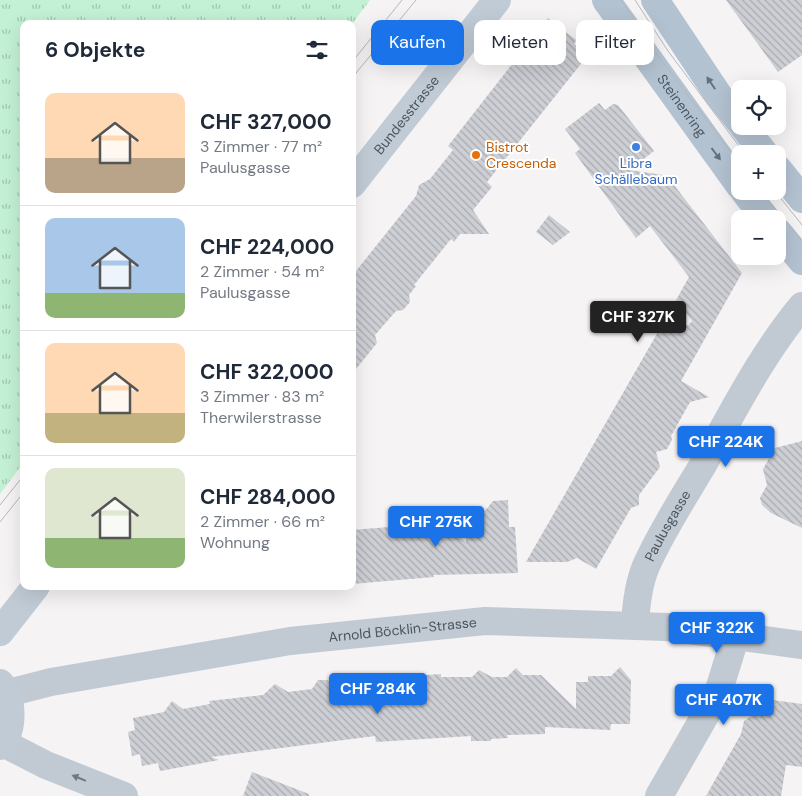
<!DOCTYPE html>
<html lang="de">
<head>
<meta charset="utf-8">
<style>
  :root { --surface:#fff; --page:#f6f6f7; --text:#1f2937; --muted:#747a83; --line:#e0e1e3; --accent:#1a73e8 }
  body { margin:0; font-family:"DM Sans",sans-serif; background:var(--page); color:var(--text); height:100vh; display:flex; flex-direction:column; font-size:19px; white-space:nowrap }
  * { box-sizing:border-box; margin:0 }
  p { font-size:16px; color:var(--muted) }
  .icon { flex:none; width:28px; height:28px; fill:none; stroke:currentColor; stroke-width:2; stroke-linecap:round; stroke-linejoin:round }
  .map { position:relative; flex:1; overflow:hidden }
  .details { position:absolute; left:20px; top:20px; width:336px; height:570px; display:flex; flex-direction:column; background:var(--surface); border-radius:10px; box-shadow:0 5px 20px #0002 }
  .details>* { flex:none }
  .top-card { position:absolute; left:371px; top:20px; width:355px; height:45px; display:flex; gap:10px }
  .controls { position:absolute; left:731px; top:80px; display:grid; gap:10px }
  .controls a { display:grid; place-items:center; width:55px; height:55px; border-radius:10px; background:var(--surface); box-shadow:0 5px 20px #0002; font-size:25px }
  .price { position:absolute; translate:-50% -42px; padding:0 11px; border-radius:5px; background:var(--accent); color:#fff; font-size:16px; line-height:32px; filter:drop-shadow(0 1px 2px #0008) }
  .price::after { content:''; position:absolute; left:50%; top:30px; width:15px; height:11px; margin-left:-8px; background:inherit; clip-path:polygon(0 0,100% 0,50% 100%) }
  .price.selected { background:#222; color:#fff }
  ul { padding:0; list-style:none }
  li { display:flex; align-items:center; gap:15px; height:125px; padding:0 25px }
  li+li { border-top:1px solid var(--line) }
  li span { display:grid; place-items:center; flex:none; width:140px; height:100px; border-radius:10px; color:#555 }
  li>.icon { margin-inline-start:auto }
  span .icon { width:60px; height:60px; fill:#fffc; stroke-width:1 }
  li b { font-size:21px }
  h2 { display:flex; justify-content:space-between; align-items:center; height:60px; padding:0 25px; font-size:21px }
  .pill { padding:0 18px; border-radius:10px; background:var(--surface); box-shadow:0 5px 20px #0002; font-size:18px; line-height:45px }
  .pill.selected { background:var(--accent); color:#fff }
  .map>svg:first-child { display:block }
</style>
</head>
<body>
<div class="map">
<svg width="802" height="796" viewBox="0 0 802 796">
  <defs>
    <pattern id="park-tufts" width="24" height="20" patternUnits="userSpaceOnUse" patternTransform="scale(1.25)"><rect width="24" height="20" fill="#c3f1d5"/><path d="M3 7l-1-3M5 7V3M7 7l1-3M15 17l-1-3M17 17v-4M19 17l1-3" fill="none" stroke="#a0c6b0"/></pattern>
    <pattern id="building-back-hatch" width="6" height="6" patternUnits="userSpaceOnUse" patternTransform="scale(1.25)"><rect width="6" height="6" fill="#cdcfd5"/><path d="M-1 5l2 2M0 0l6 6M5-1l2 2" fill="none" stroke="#a8abb0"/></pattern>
  </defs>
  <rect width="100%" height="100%" fill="#f5f3f3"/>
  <path fill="url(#park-tufts)" d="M 0,0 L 370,0 L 352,24 L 24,24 L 24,462 L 0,494 Z"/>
  <g fill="url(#building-back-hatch)">
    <path d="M 726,0 L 802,0 L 802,55 L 778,72 Z"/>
    <path d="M 548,18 L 576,40 L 574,44 L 588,55 L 487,182 L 492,187 L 473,210 L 489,234 L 460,234 L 454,242 L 451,239 L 414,285 L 416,286 L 409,295 L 410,302 L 403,310 L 396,311 L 375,335 L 377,343 L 352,374 L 352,276 L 416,196 L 419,185 L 430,179 L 453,150 L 448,146 Z"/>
    <path d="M 599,103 L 605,110 L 613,104 L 618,105 L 654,151 L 629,170 L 670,176 L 674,185 L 742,273 L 681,381 L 709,397 L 690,402 L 671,436 L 672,440 L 667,449 L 656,452 L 660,467 L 639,495 L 639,505 L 631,508 L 596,569 L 577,558 L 567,562 L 526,562 L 670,311 L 688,326 L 692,321 L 676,300 L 689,277 L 650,226 L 636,238 L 575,153 L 580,149 L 565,129 Z"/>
    <path d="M 549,215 L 570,232 L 553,245 L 536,232 Z"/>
    <path d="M 802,441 L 802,528 L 771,513 L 762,505 L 760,498 L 767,485 L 763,469 L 775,448 Z"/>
    <path d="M 508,500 L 509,527 L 515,527 L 518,573 L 433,575 L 434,577 L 352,584 L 352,530 L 389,527 L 400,517 L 426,513 L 466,542 L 465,511 L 485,511 L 493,501 Z"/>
    <path d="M 620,667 L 631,680 L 630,724 L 611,724 L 610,730 L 545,727 L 545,734 L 507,735 L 508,738 L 491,739 L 491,741 L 471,741 L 471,736 L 376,742 L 375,736 L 211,757 L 219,760 L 160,771 L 158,763 L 142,766 L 140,754 L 132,756 L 128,732 L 135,730 L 133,718 L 164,712 L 172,701 L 183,709 L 210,704 L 209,701 L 263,695 L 275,684 L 288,692 L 312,689 L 318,680 L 327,680 L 334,686 L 374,682 L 374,679 L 441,674 L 441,677 L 472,677 L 479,670 L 492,677 L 507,677 L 516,668 L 523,675 L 541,675 L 576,709 L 576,682 L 588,682 L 588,676 L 611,676 Z"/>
    <path d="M 756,686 L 772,700 L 802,704 L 802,767 L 786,765 L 781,796 L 706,796 L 741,734 L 744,721 L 756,713 Z"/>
    <path d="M 252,772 L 309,794 L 309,796 L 243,796 Z"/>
  </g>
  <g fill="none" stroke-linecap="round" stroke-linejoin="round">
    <g stroke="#c1cad2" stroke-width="28">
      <path id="s1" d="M 635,625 C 636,605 638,585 646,566 C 662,530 684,497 704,463 C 734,410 762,354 802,306"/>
      <path d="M 3,743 L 46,765 L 124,796"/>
      <path d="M 659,796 L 718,693 L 736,635"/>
    </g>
    <path stroke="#c1cad2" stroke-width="28" id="s2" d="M 8,693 L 51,682 L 290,641 L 485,621 L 666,627 L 802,645"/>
    <g stroke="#c1cbd6" stroke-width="28">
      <path id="s3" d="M 352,184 L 497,0"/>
      <path d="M 0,632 L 36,586"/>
      <path d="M 0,683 C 14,698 14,731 0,746"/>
    </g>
    <g stroke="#b3c2d1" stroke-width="28">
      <path id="s4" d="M 606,0 L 740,186"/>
      <path d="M 655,0 L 719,96 L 740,122"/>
      <path d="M 743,126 L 765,154"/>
      <path d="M 778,169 L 802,199"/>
      <path d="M 744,191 L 766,219"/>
      <path d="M 778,232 L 802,261"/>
    </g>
    <g stroke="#b5b8bd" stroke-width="1">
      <path d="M 621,0 L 659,57 L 740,164"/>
      <path d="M 635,0 L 668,51 L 745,154"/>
      <path d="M 352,62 L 402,0"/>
      <path d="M 352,78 L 416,0"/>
      <path d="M 761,191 L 802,241"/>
      <path d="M 775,191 L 802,225"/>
      <path d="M 0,505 L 24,475"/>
      <path d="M 0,522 L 24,492"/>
    </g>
  </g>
  <defs><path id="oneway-solid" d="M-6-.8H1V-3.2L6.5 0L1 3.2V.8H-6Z" transform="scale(1.25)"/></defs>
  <g fill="#64717d">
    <use href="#oneway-solid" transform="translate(711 83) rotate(-124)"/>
    <use href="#oneway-solid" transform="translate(716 154) rotate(53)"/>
  </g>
  <use fill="#6e7983" href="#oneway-solid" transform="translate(79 778) rotate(-158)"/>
  <circle fill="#3f7fe0" stroke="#fff" stroke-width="2" cx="636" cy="147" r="5"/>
  <circle fill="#e8710a" stroke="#fff" stroke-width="2" cx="476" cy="155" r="5"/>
  <g text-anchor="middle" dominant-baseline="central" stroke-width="4" stroke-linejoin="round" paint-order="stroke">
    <g font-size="14" fill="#4a5661" stroke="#fff">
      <text stroke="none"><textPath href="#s4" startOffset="130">Steinenring</textPath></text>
      <text stroke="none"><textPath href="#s3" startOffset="88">Bundesstrasse</textPath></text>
      <text stroke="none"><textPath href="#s1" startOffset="106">Paulusgasse</textPath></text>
      <text stroke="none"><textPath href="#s2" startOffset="400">Arnold Böcklin-Strasse</textPath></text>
    </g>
    <g font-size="14" fill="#c56008" stroke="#fff" text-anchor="start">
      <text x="486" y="147">Bistrot<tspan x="486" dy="16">Crescenda</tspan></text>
    </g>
    <g font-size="14" fill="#366cbe" stroke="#fff">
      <text x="636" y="163">Libra<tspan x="636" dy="16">Schällebaum</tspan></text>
    </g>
  </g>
</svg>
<div class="controls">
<a><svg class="icon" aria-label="locate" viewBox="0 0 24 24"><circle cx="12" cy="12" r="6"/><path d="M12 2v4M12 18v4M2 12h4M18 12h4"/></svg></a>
<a>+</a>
<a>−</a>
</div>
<b class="price selected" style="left:638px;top:343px">CHF 327K</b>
<b class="price" style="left:726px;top:468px">CHF 224K</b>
<b class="price" style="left:436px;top:548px">CHF 275K</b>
<b class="price" style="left:717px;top:654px">CHF 322K</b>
<b class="price" style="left:378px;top:715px">CHF 284K</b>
<b class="price" style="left:724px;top:726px">CHF 407K</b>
<div class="top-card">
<a class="pill selected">Kaufen</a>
<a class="pill">Mieten</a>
<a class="pill">Filter</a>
</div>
<section class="details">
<h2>6 Objekte<svg class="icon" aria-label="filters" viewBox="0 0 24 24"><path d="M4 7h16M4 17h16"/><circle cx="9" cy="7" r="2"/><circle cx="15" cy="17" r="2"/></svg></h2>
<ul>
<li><span style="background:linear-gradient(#ffd9b3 65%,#b9a48a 0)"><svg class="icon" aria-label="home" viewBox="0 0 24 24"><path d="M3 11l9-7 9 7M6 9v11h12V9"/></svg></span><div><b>CHF 327,000</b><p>3 Zimmer · 77 m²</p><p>Paulusgasse</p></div></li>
<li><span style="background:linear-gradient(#a9c7e8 75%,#8fb573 0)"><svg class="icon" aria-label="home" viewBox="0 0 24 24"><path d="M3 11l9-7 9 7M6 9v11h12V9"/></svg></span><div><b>CHF 224,000</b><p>2 Zimmer · 54 m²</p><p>Paulusgasse</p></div></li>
<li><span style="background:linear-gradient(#ffd9b3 70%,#c2b280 0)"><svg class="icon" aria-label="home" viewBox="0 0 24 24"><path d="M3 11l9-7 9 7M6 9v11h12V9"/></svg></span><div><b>CHF 322,000</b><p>3 Zimmer · 83 m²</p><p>Therwilerstrasse</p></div></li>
<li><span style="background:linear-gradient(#dfe7d0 70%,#8fb573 0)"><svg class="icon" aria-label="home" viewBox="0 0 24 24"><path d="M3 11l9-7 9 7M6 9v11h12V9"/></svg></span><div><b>CHF 284,000</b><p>2 Zimmer · 66 m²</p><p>Wohnung</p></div></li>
</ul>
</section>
</div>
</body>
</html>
